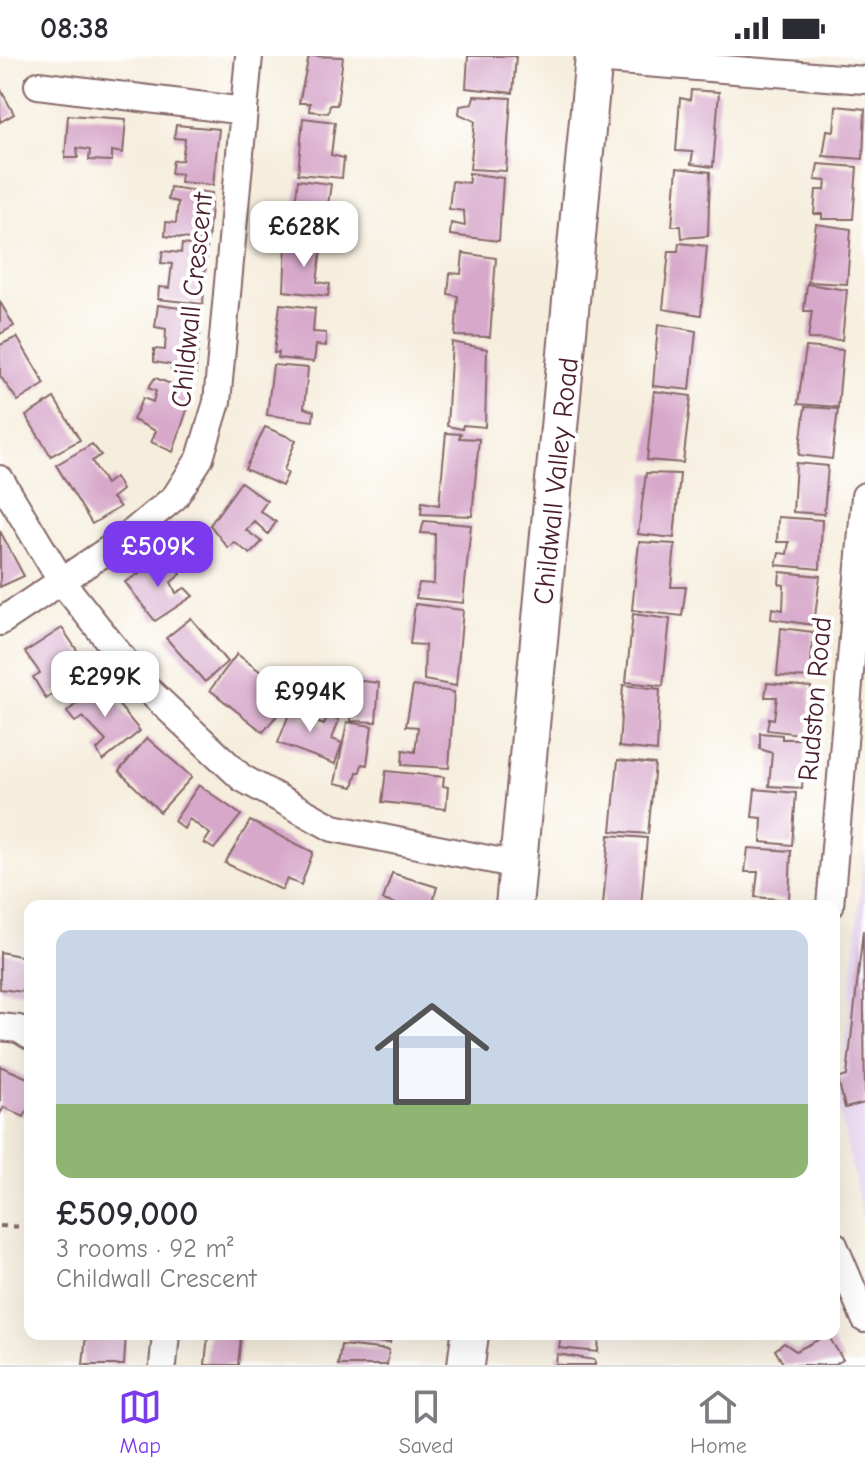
<!DOCTYPE html>
<html lang="en">
<head>
<meta charset="utf-8">
<style>
  :root { --surface:#fff; --page:#f7f7f7; --text:#2b2b33; --muted:#7c7c81; --line:#e1e1e2; --accent:#7c3aed }
  body { margin:0; font-family:"Comic Neue",sans-serif; background:var(--page); color:var(--text); height:100vh; display:flex; flex-direction:column; font-size:30px; white-space:nowrap }
  * { box-sizing:border-box; margin:0 }
  p { font-size:26px; color:var(--muted) }
  .icon { flex:none; width:44px; height:44px; fill:none; stroke:currentColor; stroke-width:2; stroke-linecap:round; stroke-linejoin:round }
  .map { position:relative; flex:1; overflow:hidden }
  .details { position:absolute; left:24px; top:844px; width:816px; height:440px; display:flex; flex-direction:column; background:var(--surface); border-radius:16px; box-shadow:0 8px 32px #0002 }
  .details>* { flex:none }
  .price { position:absolute; translate:-50% -68px; padding:0 18px; border-radius:16px; background:#fff; color:#222; font-size:26px; line-height:52px; filter:drop-shadow(0 2px 4px #0008) }
  .price::after { content:''; position:absolute; left:50%; top:48px; width:24px; height:18px; margin-left:-12px; background:inherit; clip-path:polygon(0 0,100% 0,50% 100%) }
  .price.current { background:var(--accent); color:#fff }
  ul { padding:0; list-style:none }
  li { display:grid; align-content:center; gap:16px; height:424px; padding:0 32px }
  li+li { border-top:2px solid var(--line) }
  li span { display:grid; place-items:center; height:248px; border-radius:16px; color:#555 }
  li>.icon { margin-inline-start:auto }
  span .icon { width:144px; height:144px; fill:#fffc; stroke-width:1 }
  li b { font-size:34px }
  .status { display:flex; justify-content:space-between; align-items:center; height:56px; padding:0 40px; background:var(--surface); direction:ltr }
  .status svg { height:22px; fill:currentColor }
  .tabs { display:flex; justify-content:space-around; align-items:center; height:112px; border-top:2px solid var(--line); background:var(--surface); font-size:22px; color:var(--muted) }
  .tabs a { display:grid; justify-items:center; gap:4px }
  .tabs .current { color:var(--accent) }
  .map>svg:first-child { display:block }
</style>
</head>
<body>
<div class="status"><b>08:38</b><svg viewBox="0 0 49 12"><path d="M0 12V9h3v3zM5 12V6h3v6zM10 12V3h3v9zM15 12V0h3v12zM26 1h20v11H26zM47 4h2v5h-2z"/></svg></div>
<div class="map">
<svg width="865" height="1309" viewBox="0 0 865 1309">
  <rect width="100%" height="100%" fill="#fff"/>
  <filter id="ink" filterUnits="userSpaceOnUse"><feTurbulence type="fractalNoise" baseFrequency=".0125" numOctaves="2"/><feDisplacementMap in="SourceGraphic" scale="16" xChannelSelector="R" yChannelSelector="G"/><feConvolveMatrix kernelMatrix="1 2 1 2 8 2 1 2 1" color-interpolation-filters="sRGB"/></filter>
  <filter id="wash" filterUnits="userSpaceOnUse"><feTurbulence type="fractalNoise" baseFrequency=".006" numOctaves="4" result="noise"/><feDisplacementMap in="SourceGraphic" scale="32" xChannelSelector="R" yChannelSelector="G"/><feGaussianBlur stdDeviation="1.8" result="paint"/><feColorMatrix in="noise" values="0 0 0 0 0 0 0 0 0 0 0 0 0 0 0 0 0 1.4 0 .05"/><feComposite in="paint" operator="in"/></filter>
  <g filter="url(#wash)">
    <rect width="100%" height="100%" fill="#f6eedd"/>
    <path fill="#e6d3f0" d="M 865,790 L 865,1173 L 839,1052 Z"/>
    <g id="blocks">
      <g fill="#d7a8ca">
        <path d="M 309,0 L 343,1 L 337,49 L 330,49 L 328,57 L 309,55 L 310,47 L 299,47 Z"/>
        <path d="M 468,0 L 516,0 L 513,37 L 466,32 Z"/>
        <path d="M 0,32 L 14,58 L 0,66 Z"/>
        <path d="M 691,34 L 719,36 L 713,111 L 691,108 L 693,96 L 676,95 L 680,42 L 690,44 Z"/>
        <path d="M 474,40 L 511,42 L 506,115 L 470,113 L 475,65 L 459,58 L 460,50 L 472,48 Z"/>
        <path d="M 836,50 L 865,53 L 863,103 L 823,100 L 827,74 L 834,75 Z"/>
        <path d="M 68,59 L 126,63 L 123,97 L 112,95 L 112,105 L 89,104 L 90,94 L 77,92 L 78,102 L 65,102 Z"/>
        <path d="M 303,62 L 335,66 L 331,99 L 344,102 L 342,122 L 298,118 Z"/>
        <path d="M 176,69 L 219,73 L 213,129 L 180,126 L 181,118 L 171,117 L 173,105 L 182,104 L 185,83 L 174,82 Z"/>
        <path d="M 818,108 L 857,111 L 853,163 L 822,163 L 822,158 L 814,158 L 816,134 L 825,134 L 826,125 L 815,124 Z"/>
        <path d="M 677,112 L 710,116 L 708,180 L 682,182 L 681,170 L 672,170 Z"/>
        <path d="M 469,117 L 503,122 L 499,185 L 450,179 L 451,167 L 465,170 L 464,155 L 449,153 L 452,125 L 469,127 Z"/>
        <path d="M 298,124 L 331,128 L 326,162 L 337,162 L 335,177 L 292,173 Z"/>
        <path d="M 170,131 L 212,137 L 208,185 L 165,180 L 166,166 L 176,167 L 178,146 L 168,144 Z"/>
        <path d="M 816,168 L 851,173 L 847,228 L 808,226 Z"/>
        <path d="M 286,185 L 322,187 L 317,226 L 330,228 L 328,240 L 284,235 Z"/>
        <path d="M 679,187 L 707,190 L 701,259 L 663,253 L 669,195 L 678,195 Z"/>
        <path d="M 182,188 L 207,191 L 203,248 L 158,243 L 159,231 L 169,232 L 172,208 L 161,207 L 163,195 L 181,197 Z"/>
        <path d="M 463,197 L 496,202 L 490,281 L 455,280 L 458,240 L 448,238 L 450,217 L 461,218 Z"/>
        <path d="M 807,228 L 847,234 L 842,284 L 808,283 L 812,255 L 804,255 Z"/>
        <path d="M 0,246 L 14,270 L 0,278 Z"/>
        <path d="M 280,248 L 315,252 L 313,276 L 326,277 L 326,290 L 316,289 L 314,306 L 278,302 L 279,296 L 274,297 Z"/>
        <path d="M 158,249 L 202,255 L 195,320 L 171,316 L 172,309 L 154,306 L 154,293 L 165,294 L 166,273 L 155,271 Z"/>
        <path d="M 658,268 L 696,275 L 690,334 L 653,330 Z"/>
        <path d="M 17,281 L 45,328 L 18,345 L 0,320 L 0,289 Z"/>
        <path d="M 452,286 L 487,293 L 485,371 L 463,369 L 462,373 L 447,370 Z"/>
        <path d="M 806,291 L 843,294 L 838,351 L 798,348 Z"/>
        <path d="M 273,309 L 308,312 L 304,352 L 314,355 L 313,365 L 267,359 Z"/>
        <path d="M 155,322 L 193,336 L 173,396 L 151,386 L 156,375 L 133,364 L 143,342 L 153,346 L 156,335 L 148,332 Z"/>
        <path d="M 654,335 L 691,340 L 683,407 L 647,404 Z"/>
        <path d="M 54,342 L 80,384 L 51,400 L 26,360 Z"/>
        <path d="M 805,351 L 838,353 L 832,403 L 799,399 Z"/>
        <path d="M 265,371 L 296,384 L 284,414 L 288,417 L 282,430 L 245,413 Z"/>
        <path d="M 446,377 L 461,378 L 459,382 L 479,383 L 472,460 L 421,458 L 422,446 L 439,449 Z"/>
        <path d="M 92,388 L 101,399 L 92,405 L 106,428 L 115,421 L 122,434 L 112,442 L 120,451 L 92,468 L 56,409 Z"/>
        <path d="M 796,407 L 828,410 L 824,458 L 793,456 Z"/>
        <path d="M 646,417 L 680,418 L 674,482 L 638,478 Z"/>
        <path d="M 241,426 L 267,445 L 260,455 L 276,466 L 268,478 L 254,465 L 246,474 L 262,486 L 250,498 L 234,486 L 228,492 L 210,469 Z"/>
        <path d="M 778,461 L 822,464 L 820,513 L 776,509 L 779,497 L 787,498 L 789,486 L 777,486 Z"/>
        <path d="M 424,465 L 471,469 L 463,547 L 416,542 L 419,527 L 434,528 L 435,478 L 421,477 Z"/>
        <path d="M 0,475 L 24,520 L 0,531 Z"/>
        <path d="M 639,486 L 675,488 L 671,531 L 686,531 L 682,560 L 632,554 Z"/>
        <path d="M 166,501 L 181,518 L 171,526 L 176,537 L 185,532 L 193,540 L 155,565 L 125,526 Z"/>
        <path d="M 780,516 L 820,520 L 814,569 L 771,563 L 772,552 L 783,554 L 784,529 L 779,528 Z"/>
        <path d="M 415,548 L 463,554 L 456,630 L 424,624 L 425,589 L 410,588 Z"/>
        <path d="M 633,558 L 670,563 L 663,630 L 626,626 Z"/>
        <path d="M 191,562 L 227,606 L 205,626 L 166,582 Z"/>
        <path d="M 62,572 L 89,612 L 46,643 L 33,621 L 40,617 L 25,596 Z"/>
        <path d="M 781,572 L 813,576 L 810,622 L 777,620 Z"/>
        <path d="M 237,598 L 282,632 L 275,643 L 284,651 L 263,676 L 210,634 Z"/>
        <path d="M 354,624 L 379,627 L 376,666 L 351,665 Z"/>
        <path d="M 100,626 L 140,675 L 103,705 L 97,694 L 106,685 L 83,661 L 75,666 L 67,656 Z"/>
        <path d="M 767,627 L 811,631 L 808,679 L 767,674 L 769,662 L 774,663 L 777,641 L 765,641 Z"/>
        <path d="M 623,629 L 660,633 L 657,695 L 619,691 Z"/>
        <path d="M 413,630 L 454,636 L 449,712 L 402,709 L 403,694 L 415,696 L 418,671 L 406,670 Z"/>
        <path d="M 297,637 L 308,642 L 302,661 L 324,669 L 328,658 L 339,664 L 332,683 L 342,687 L 335,708 L 278,687 Z"/>
        <path d="M 347,666 L 372,670 L 367,709 L 362,708 L 360,716 L 357,716 L 353,731 L 335,727 Z"/>
        <path d="M 760,677 L 782,679 L 782,683 L 806,683 L 802,732 L 769,730 L 772,697 L 760,693 Z"/>
        <path d="M 147,682 L 192,721 L 160,756 L 119,715 Z"/>
        <path d="M 618,704 L 655,708 L 648,778 L 611,775 Z"/>
        <path d="M 386,715 L 444,721 L 443,730 L 448,731 L 446,753 L 382,746 Z"/>
        <path d="M 199,729 L 241,759 L 214,793 L 204,787 L 210,778 L 189,763 L 184,773 L 174,765 Z"/>
        <path d="M 755,733 L 796,737 L 792,789 L 761,786 L 762,762 L 752,761 Z"/>
        <path d="M 250,765 L 313,796 L 301,829 L 287,823 L 282,834 L 225,807 Z"/>
        <path d="M 609,779 L 647,782 L 641,850 L 603,849 Z"/>
        <path d="M 748,792 L 791,795 L 789,844 L 755,841 L 758,816 L 745,816 Z"/>
        <path d="M 392,817 L 437,831 L 432,850 L 402,850 L 383,844 Z"/>
        <path d="M 863,874 L 865,1047 L 845,1052 L 838,1023 L 847,1020 Z"/>
        <path d="M 0,896 L 30,902 L 23,936 L 0,933 Z"/>
        <path d="M 0,1010 L 30,1023 L 30,1048 L 24,1061 L 4,1051 L 0,1058 Z"/>
        <path d="M 86,1278 L 126,1278 L 124,1309 L 83,1309 Z"/>
        <path d="M 208,1278 L 241,1279 L 238,1309 L 205,1309 Z"/>
        <path d="M 349,1278 L 391,1278 L 390,1287 L 348,1285 Z"/>
        <path d="M 561,1278 L 599,1278 L 598,1296 L 559,1292 Z"/>
        <path d="M 828,1279 L 843,1304 L 834,1309 L 784,1309 L 775,1294 L 784,1287 L 796,1295 Z"/>
        <path d="M 341,1289 L 389,1294 L 387,1309 L 338,1309 Z"/>
        <path d="M 557,1298 L 595,1304 L 595,1309 L 556,1309 Z"/>
      </g>
    </g>
  </g>
  <g filter="url(#ink)">
    <use href="#blocks" fill-opacity="0" stroke="#866769" stroke-width="2"/>
    <g fill="none" stroke-linecap="round" stroke-linejoin="round">
      <g stroke="#866769" stroke-width="30">
        <g id="minor">
          <path d="M 594,3 L 865,24"/>
          <path d="M 38,29 L 244,55"/>
          <path d="M 0,423 L 62,526 L 146,632 L 242,722 L 333,772 L 518,809"/>
          <path d="M 0,566 L 123,484 L 175,441 L 200,402 L 217,346 L 249,0"/>
          <path d="M 830,850 L 865,440"/>
          <path d="M 0,971 L 19,973 L 30,980"/>
          <path d="M 834,1189 L 865,1263"/>
          <path d="M 163,1309 L 166,1278"/>
        </g>
      </g>
      <g stroke="#866769" stroke-width="40">
        <g id="secondary">
          <path d="M 514,850 L 594,0"/>
          <path d="M 466,1309 L 470,1278"/>
        </g>
      </g>
      <path stroke="#866769" stroke-width="4" stroke-dasharray="6 6" stroke-linecap="butt" d="M 0,1170 L 30,1171"/>
      <use href="#minor" stroke="#fff" stroke-width="26"/>
      <use href="#secondary" stroke="#fff" stroke-width="36"/>
    </g>
  </g>
  <g text-anchor="middle" dominant-baseline="central" stroke-width="8" stroke-linejoin="round" paint-order="stroke">
    <g font-size="28" fill="#4a1f2b" stroke="#fff">
      <text transform="translate(192 244) rotate(-84)">Childwall Crescent</text>
      <text transform="translate(556 425) rotate(-84)">Childwall Valley Road</text>
      <text transform="translate(815 643) rotate(-85)">Rudston Road</text>
    </g>
  </g>
</svg>
<b class="price" style="left:304px;top:213px">£628K</b>
<b class="price current" style="left:158px;top:533px">£509K</b>
<b class="price" style="left:105px;top:663px">£299K</b>
<b class="price" style="left:310px;top:678px">£994K</b>
<section class="details">
<ul>
<li><span style="background:linear-gradient(#c9d6e8 70%,#8fb573 0)"><svg class="icon" aria-label="home" viewBox="0 0 24 24"><path d="M3 11l9-7 9 7M6 9v11h12V9"/></svg></span><div><b>£509,000</b><p>3 rooms · 92 m²</p><p>Childwall Crescent</p></div></li>
</ul>
</section>
</div>
<nav class="tabs">
<a class="current"><svg class="icon" aria-label="map" viewBox="0 0 24 24"><path d="M3 6l6-2 6 2 6-2v14l-6 2-6-2-6 2zM9 4v14M15 6v14"/></svg>Map</a>
<a><svg class="icon" aria-label="saved" viewBox="0 0 24 24"><path d="M7 4h10v16l-5-4-5 4z"/></svg>Saved</a>
<a><svg class="icon" aria-label="home" viewBox="0 0 24 24"><path d="M3 11l9-7 9 7M6 9v11h12V9"/></svg>Home</a>
</nav>
</body>
</html>
